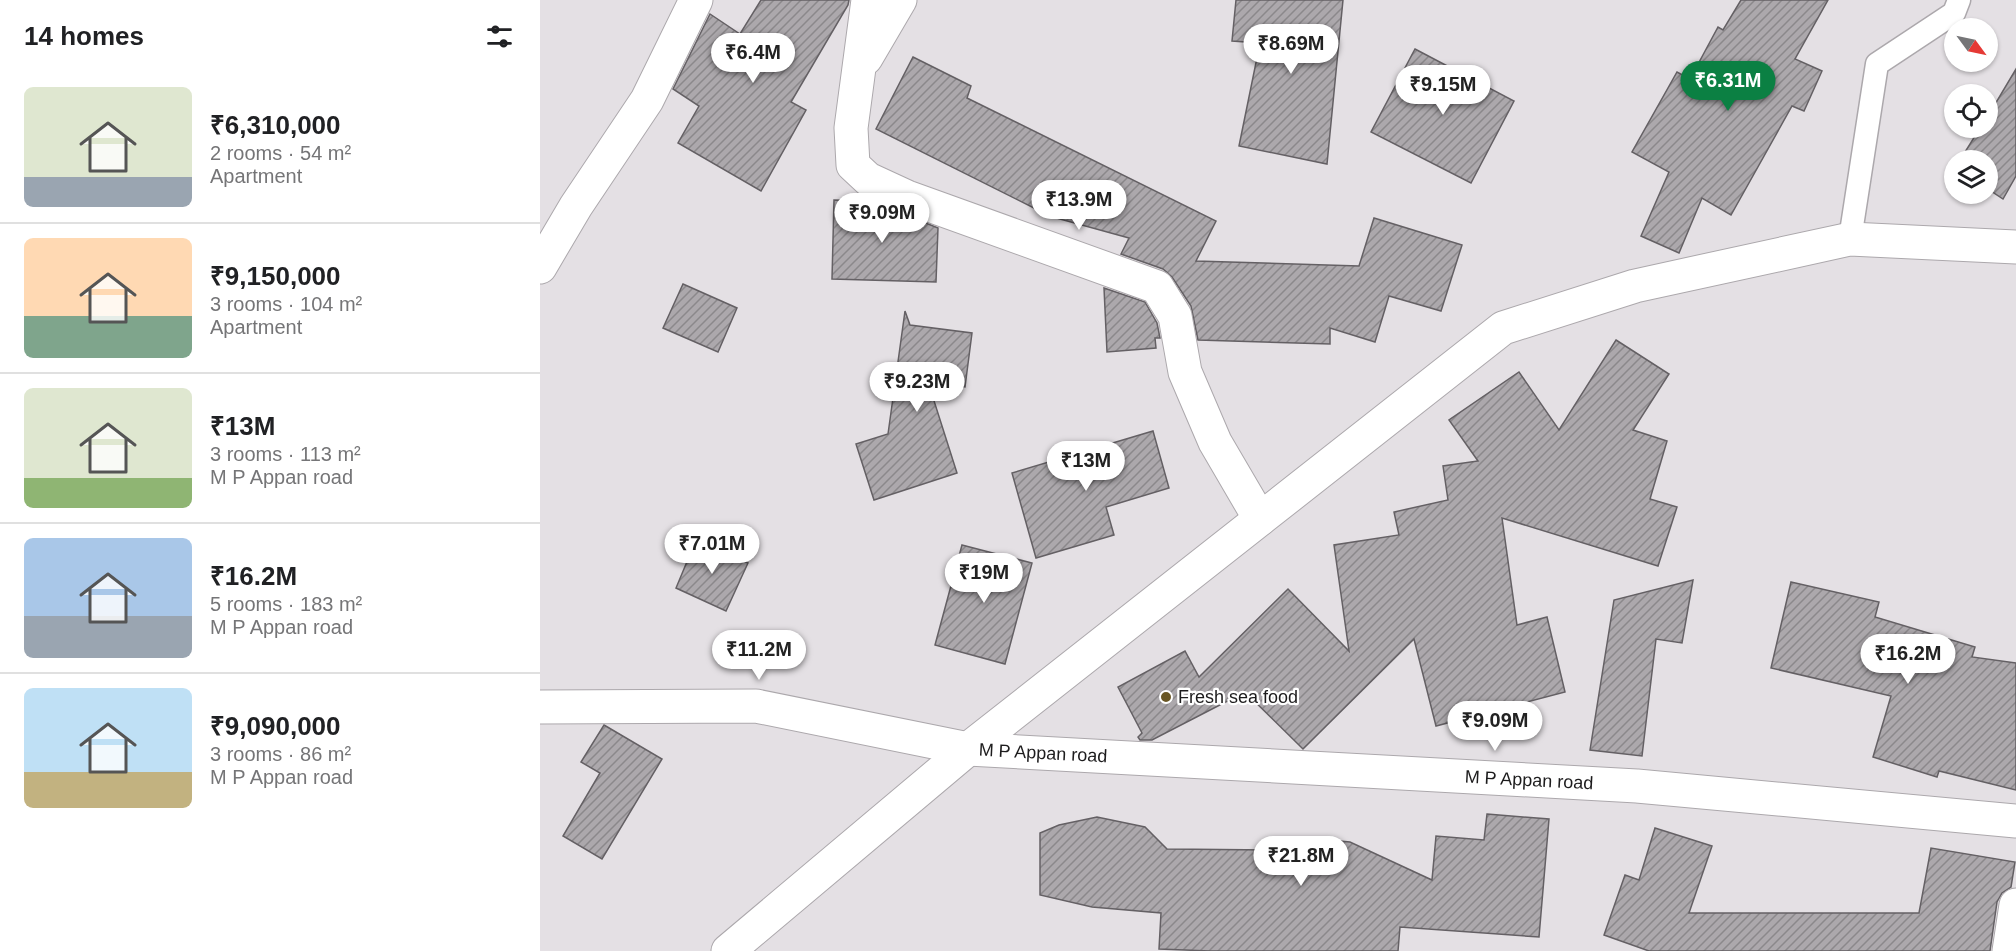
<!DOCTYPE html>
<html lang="en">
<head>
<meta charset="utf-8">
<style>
  :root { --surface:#fff; --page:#f2f2f2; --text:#202124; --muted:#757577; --line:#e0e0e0; --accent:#0b8043 }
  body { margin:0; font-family:Helvetica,sans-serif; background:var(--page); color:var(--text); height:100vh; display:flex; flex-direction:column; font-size:22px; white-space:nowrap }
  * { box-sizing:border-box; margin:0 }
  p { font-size:20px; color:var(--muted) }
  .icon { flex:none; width:33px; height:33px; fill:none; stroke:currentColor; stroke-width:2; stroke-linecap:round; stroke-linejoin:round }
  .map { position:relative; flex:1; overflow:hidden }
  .details { display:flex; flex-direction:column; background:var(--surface); width:540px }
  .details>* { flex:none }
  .needle { width:39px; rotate:123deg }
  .controls { position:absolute; left:1404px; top:18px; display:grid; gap:12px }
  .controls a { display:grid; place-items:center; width:54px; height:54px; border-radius:50%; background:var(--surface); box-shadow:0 2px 4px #0004; font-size:30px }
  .price { position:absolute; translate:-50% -51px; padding:0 14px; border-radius:21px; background:#fff; color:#222; font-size:20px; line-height:39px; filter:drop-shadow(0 2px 3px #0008) }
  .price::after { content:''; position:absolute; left:50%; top:36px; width:18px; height:14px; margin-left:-9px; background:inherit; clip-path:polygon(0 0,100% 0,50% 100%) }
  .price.active { background:var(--accent); color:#fff }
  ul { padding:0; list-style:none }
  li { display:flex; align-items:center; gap:18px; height:150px; padding:0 24px }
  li+li { border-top:2px solid var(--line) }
  li span { display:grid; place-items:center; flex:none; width:168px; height:120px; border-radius:9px; color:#555 }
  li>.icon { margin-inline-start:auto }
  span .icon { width:72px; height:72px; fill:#fffc; stroke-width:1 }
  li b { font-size:26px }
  h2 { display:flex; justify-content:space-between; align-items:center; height:72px; padding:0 24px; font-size:26px }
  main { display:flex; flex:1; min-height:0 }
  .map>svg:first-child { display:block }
</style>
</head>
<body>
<main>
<section class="details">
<h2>14 homes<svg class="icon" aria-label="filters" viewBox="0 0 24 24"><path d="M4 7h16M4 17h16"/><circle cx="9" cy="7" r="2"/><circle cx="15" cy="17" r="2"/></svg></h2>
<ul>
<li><span style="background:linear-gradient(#dfe7d0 75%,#9aa5b1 0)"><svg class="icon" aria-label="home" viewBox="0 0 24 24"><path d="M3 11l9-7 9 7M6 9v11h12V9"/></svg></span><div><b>₹6,310,000</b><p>2 rooms · 54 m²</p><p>Apartment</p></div></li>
<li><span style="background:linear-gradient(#ffd9b3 65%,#7fa58c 0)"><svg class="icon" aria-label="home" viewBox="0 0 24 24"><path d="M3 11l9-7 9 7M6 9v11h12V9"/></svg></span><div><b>₹9,150,000</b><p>3 rooms · 104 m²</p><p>Apartment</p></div></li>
<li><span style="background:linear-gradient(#dfe7d0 75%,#8fb573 0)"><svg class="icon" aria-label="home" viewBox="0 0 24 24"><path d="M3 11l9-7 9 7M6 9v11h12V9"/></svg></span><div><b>₹13M</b><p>3 rooms · 113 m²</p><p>M P Appan road</p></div></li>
<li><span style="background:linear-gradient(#a9c7e8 65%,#9aa5b1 0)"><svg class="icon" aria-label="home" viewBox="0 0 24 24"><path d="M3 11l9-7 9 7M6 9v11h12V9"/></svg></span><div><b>₹16.2M</b><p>5 rooms · 183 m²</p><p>M P Appan road</p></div></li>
<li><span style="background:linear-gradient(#bfe0f5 70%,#c2b280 0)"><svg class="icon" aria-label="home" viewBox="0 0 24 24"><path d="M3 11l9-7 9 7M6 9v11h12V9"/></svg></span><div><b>₹9,090,000</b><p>3 rooms · 86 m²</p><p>M P Appan road</p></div></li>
</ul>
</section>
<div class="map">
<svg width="1476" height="951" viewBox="0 0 1476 951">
  <defs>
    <pattern id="building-hatch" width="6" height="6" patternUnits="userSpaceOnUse" patternTransform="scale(1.5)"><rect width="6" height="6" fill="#aca8ac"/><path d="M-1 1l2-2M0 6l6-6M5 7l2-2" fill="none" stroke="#8b888b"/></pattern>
  </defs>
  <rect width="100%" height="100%" fill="#e4e0e4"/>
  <g fill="url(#building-hatch)" stroke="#646064" stroke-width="1.5">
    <path d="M 221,0 L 309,0 L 308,5 L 251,102 L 266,110 L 221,191 L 138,143 L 159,106 L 133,89 L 170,14 L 200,34 Z"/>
    <path d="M 696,0 L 803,0 L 787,164 L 699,146 L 720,43 L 692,41 Z"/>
    <path d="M 1201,0 L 1288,0 L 1255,59 L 1282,71 L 1264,111 L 1252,106 L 1191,215 L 1162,198 L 1139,253 L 1101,236 L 1129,172 L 1092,152 L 1137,72 L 1150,79 L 1178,27 L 1183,30 Z"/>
    <path d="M 875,49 L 974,101 L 931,183 L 831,132 Z"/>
    <path d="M 373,57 L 431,86 L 427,98 L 676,221 L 656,261 L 819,266 L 834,218 L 922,245 L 901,311 L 849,296 L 835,342 L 790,328 L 790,344 L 658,340 L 651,306 L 632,277 L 623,269 L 581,254 L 589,238 L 498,213 L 498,210 L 336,129 Z"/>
    <path d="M 1476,69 L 1476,176 L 1463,199 L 1448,189 L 1448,160 L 1420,160 L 1440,128 L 1448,128 L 1448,116 Z"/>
    <path d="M 294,200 L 332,201 L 398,228 L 396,282 L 292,279 Z"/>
    <path d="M 143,284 L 197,308 L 178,352 L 123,328 Z"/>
    <path d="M 564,288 L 605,302 L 617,323 L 620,338 L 615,338 L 616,348 L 567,352 Z"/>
    <path d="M 365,311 L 370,325 L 432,333 L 425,387 L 388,382 L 417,473 L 334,500 L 316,444 L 348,434 Z"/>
    <path d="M 1076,340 L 1129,374 L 1093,430 L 1127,441 L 1110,499 L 1137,507 L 1118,566 L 962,518 L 977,625 L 1007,617 L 1025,692 L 896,726 L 874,639 L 763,749 L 705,692 L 612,740 L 600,740 L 598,737 L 602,733 L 578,687 L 645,651 L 659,677 L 748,589 L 809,651 L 794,545 L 859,535 L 854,512 L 908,500 L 903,466 L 938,461 L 909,420 L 979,372 L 1019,430 Z"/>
    <path d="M 613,431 L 629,488 L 566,507 L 574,535 L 496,558 L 472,473 Z"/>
    <path d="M 156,540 L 208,563 L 186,611 L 136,588 Z"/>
    <path d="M 422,545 L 492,563 L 465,664 L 395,645 Z"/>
    <path d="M 1153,580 L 1142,643 L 1116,639 L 1102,756 L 1050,750 L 1074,600 Z"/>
    <path d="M 1251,582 L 1339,602 L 1335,617 L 1435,647 L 1432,657 L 1476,663 L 1476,790 L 1399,771 L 1397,777 L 1333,757 L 1351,696 L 1231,668 Z"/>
    <path d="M 64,725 L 122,759 L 62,859 L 23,836 L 60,773 L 41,762 Z"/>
    <path d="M 947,814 L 1009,819 L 999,937 L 860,927 L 858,951 L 670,951 L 619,949 L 621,913 L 552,907 L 500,895 L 500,833 L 519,825 L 557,817 L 605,827 L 627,849 L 745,850 L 768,838 L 810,842 L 892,880 L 896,836 L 944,840 Z"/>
    <path d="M 1115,828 L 1172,846 L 1149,913 L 1379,913 L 1391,848 L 1475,862 L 1471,887 L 1462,893 L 1457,902 L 1450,951 L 1109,951 L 1064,935 L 1085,875 L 1099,880 Z"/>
  </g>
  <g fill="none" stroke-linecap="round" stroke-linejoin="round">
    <g stroke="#aca8ac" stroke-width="25">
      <path id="service" d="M 1310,239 L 1337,64 L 1414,13 L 1419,0"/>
    </g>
    <g stroke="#aca8ac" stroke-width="35">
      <g id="minor">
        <path d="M 328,0 L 311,128 L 313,165 L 328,179 L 367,197 L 617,287 L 635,316 L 645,372 L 675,442 L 720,519"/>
        <path d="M 326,58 L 360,0"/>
        <path d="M 0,267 L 36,206 L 107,100 L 156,0"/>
        <path d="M 0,707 L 216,706 L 428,749 L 1097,786 L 1476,821"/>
        <path d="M 1469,951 L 1476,905"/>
      </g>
    </g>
    <g stroke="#aca8ac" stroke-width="35">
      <path id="tertiary" d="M 188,951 L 428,749 L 963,328 L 1095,286 L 1310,239 L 1476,247"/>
    </g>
    <use href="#service" stroke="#fff" stroke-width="22"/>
    <use href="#minor" stroke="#fff" stroke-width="33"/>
    <use href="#tertiary" stroke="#fff" stroke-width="33"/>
  </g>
  <circle fill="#695624" stroke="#fff" stroke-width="2" cx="626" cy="697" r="6"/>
  <g text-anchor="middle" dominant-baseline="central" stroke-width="4.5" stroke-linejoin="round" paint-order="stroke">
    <g font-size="18" fill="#1d1c1d" stroke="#fff" text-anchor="start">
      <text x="638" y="697">Fresh sea food</text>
    </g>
    <g font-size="18" fill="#1d1c1d" stroke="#fff">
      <text transform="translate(503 753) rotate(3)">M P Appan road</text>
      <text transform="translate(989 780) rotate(3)">M P Appan road</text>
    </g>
  </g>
</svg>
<div class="controls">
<a><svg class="needle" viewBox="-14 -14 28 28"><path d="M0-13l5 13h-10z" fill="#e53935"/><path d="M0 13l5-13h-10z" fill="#757577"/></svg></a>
<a><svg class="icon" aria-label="locate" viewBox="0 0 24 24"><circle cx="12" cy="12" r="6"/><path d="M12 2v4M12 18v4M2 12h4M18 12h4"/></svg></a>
<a><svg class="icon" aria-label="layers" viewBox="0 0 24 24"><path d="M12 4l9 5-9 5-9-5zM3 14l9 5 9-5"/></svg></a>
</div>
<b class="price" style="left:751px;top:75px">₹8.69M</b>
<b class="price" style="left:213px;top:84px">₹6.4M</b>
<b class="price active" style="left:1188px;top:112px">₹6.31M</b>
<b class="price" style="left:903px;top:116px">₹9.15M</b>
<b class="price" style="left:539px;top:231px">₹13.9M</b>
<b class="price" style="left:342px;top:244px">₹9.09M</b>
<b class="price" style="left:377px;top:413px">₹9.23M</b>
<b class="price" style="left:546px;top:492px">₹13M</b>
<b class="price" style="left:172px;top:575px">₹7.01M</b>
<b class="price" style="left:444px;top:604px">₹19M</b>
<b class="price" style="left:219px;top:681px">₹11.2M</b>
<b class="price" style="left:1368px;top:685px">₹16.2M</b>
<b class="price" style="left:955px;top:752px">₹9.09M</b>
<b class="price" style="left:761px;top:887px">₹21.8M</b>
</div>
</main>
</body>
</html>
